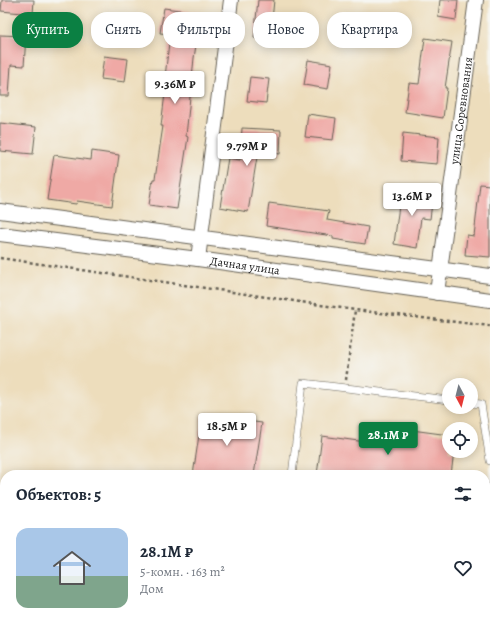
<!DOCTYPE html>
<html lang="ru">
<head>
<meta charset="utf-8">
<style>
  :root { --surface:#fff; --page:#f6f6f7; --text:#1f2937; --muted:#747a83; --line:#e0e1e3; --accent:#0b8043 }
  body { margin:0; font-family:Alegreya,serif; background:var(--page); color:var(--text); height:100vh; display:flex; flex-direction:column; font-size:15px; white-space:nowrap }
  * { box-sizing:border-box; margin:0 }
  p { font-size:13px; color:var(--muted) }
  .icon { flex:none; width:22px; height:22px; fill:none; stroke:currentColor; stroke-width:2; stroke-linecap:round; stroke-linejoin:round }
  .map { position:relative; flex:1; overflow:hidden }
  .details { position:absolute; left:0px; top:470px; width:490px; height:156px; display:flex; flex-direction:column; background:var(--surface); border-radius:16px 16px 0 0; box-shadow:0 2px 10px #0003 }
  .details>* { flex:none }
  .banner { position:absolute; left:12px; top:12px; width:466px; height:36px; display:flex; gap:8px }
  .needle { width:26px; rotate:173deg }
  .buttons { position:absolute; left:442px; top:378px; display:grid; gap:8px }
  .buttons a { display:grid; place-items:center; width:36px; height:36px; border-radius:50%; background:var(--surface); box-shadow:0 2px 10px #0003; font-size:20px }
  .price { position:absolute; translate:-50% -34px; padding:0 9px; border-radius:4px; background:#fff; color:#222; font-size:13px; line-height:26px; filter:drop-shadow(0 1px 2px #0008) }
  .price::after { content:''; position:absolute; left:50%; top:24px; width:12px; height:9px; margin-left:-6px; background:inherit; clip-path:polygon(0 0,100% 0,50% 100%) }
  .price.active { background:var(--accent); color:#fff }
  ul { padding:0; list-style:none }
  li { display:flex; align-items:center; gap:12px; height:100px; padding:0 16px }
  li+li { border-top:1px solid var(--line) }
  li span { display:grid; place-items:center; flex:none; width:112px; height:80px; border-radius:12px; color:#555 }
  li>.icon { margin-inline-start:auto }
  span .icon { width:48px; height:48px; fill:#fffc; stroke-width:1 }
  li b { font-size:17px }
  h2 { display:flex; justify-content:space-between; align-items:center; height:48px; padding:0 16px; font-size:17px }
  .tag { padding:0 14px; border-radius:16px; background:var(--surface); box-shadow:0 2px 10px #0003; font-size:14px; line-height:36px }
  .tag.active { background:var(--accent); color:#fff }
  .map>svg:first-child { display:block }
</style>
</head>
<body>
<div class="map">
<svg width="490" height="626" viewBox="0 0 490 626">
  <rect width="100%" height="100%" fill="#f6f6f2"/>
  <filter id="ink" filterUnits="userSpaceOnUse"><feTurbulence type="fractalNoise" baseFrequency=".025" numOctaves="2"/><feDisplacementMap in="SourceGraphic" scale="8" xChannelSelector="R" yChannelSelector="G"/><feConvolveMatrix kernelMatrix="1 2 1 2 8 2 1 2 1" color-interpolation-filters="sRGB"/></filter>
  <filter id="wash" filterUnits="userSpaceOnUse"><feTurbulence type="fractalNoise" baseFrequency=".012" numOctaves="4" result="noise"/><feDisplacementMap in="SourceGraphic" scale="16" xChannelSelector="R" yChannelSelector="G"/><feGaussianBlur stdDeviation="0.9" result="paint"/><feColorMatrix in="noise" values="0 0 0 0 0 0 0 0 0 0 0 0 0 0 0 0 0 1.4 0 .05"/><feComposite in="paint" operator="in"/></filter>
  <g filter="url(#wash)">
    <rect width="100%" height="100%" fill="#edddbc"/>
    <g id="blocks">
      <g fill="#efa9a5">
        <path d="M 2,0 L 34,0 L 33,14 L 1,11 Z"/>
        <path d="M 258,0 L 274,0 L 270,40 L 254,38 Z"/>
        <path d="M 440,0 L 458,0 L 456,20 L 438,17 Z"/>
        <path d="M 164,8 L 201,13 L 194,58 L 186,136 L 188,137 L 177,209 L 149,205 L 153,179 L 155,179 L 163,126 L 161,126 L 167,77 L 165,77 L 170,34 L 160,33 Z"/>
        <path d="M 109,21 L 136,24 L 134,39 L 107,36 Z"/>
        <path d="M 0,35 L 26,36 L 24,66 L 11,65 L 9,96 L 0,96 Z"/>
        <path d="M 425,38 L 452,42 L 445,88 L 447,88 L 443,118 L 405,112 L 409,83 L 419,84 Z"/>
        <path d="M 104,56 L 128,59 L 125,82 L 101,79 Z"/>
        <path d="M 308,60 L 332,64 L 328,89 L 304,85 Z"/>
        <path d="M 250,77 L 269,79 L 266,103 L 247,101 Z"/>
        <path d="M 308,114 L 336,118 L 333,140 L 305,137 Z"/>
        <path d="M 0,123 L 36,127 L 33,154 L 0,151 Z"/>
        <path d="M 242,128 L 281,130 L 280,154 L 258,151 L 248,212 L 220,207 L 228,158 L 240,160 Z"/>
        <path d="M 403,133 L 439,137 L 437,164 L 401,161 Z"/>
        <path d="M 92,151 L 119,155 L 112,206 L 77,201 L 76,204 L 47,200 L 54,155 L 91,160 Z"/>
        <path d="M 480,184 L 490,185 L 490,257 L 465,255 L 467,235 L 474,236 Z"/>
        <path d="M 401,190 L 433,195 L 430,219 L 421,218 L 417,248 L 394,244 Z"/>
        <path d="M 269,203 L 329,211 L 327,220 L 368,227 L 365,244 L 333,239 L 333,236 L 266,226 Z"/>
        <path d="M 202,415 L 262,423 L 254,475 L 193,475 Z"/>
        <path d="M 397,428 L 449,435 L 449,451 L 454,451 L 451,475 L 317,475 L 322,436 L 395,446 Z"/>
      </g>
    </g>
  </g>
  <g filter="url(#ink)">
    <use href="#blocks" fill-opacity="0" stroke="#656054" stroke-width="1"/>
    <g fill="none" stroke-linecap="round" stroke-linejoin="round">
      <g stroke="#656054" stroke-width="8">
        <g id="service">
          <path d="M 471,403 L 481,404 L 490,461"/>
          <path d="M 292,475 L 303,383 L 449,400"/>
          <path d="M 489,510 L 490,487"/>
          <path d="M 275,626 L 275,621"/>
        </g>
      </g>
      <g stroke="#656054" stroke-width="16">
        <g id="minor">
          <path d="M 0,211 L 490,276"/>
          <path id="s1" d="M 0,234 L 198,259 L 490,300"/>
          <path d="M 198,259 L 231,0"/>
          <path id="s2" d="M 437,293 L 476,0"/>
        </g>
      </g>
      <g stroke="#656054" stroke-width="2.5" stroke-dasharray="3 3" stroke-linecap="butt">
        <path d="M 0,258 L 355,310"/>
        <path d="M 346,380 L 355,310 L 490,326"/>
      </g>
      <use href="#service" stroke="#fff" stroke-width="7"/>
      <use href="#minor" stroke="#fff" stroke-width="14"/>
    </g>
  </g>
  <g text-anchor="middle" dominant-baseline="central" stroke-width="3" stroke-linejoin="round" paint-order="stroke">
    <g font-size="12" fill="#1c1c1c" stroke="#f6f6f2">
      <text stroke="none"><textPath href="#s2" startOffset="184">улица Соревнования</textPath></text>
      <text stroke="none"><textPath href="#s1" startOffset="247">Дачная улица</textPath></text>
    </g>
  </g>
</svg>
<div class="buttons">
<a><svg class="needle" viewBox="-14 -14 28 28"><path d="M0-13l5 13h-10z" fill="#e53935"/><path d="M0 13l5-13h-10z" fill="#747a83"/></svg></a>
<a><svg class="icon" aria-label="locate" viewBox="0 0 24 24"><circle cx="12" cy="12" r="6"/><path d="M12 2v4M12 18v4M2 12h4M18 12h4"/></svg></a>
</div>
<b class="price" style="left:175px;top:105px">9.36M ₽</b>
<b class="price" style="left:247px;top:167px">9.79M ₽</b>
<b class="price" style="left:412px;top:217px">13.6M ₽</b>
<b class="price" style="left:227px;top:447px">18.5M ₽</b>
<b class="price active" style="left:388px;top:456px">28.1M ₽</b>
<div class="banner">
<a class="tag active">Купить</a>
<a class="tag">Снять</a>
<a class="tag">Фильтры</a>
<a class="tag">Новое</a>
<a class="tag">Квартира</a>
</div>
<section class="details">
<h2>Объектов: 5<svg class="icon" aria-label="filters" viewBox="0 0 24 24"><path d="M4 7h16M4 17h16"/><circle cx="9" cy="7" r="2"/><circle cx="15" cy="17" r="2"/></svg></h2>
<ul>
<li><span style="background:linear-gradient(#a9c7e8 60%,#7fa58c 0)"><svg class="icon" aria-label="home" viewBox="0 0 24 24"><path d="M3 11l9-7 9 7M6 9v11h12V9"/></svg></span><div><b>28.1M ₽</b><p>5-комн. · 163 m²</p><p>Дом</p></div><svg class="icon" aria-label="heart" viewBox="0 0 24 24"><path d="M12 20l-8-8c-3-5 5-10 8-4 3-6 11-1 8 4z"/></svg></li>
</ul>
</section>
</div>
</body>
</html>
